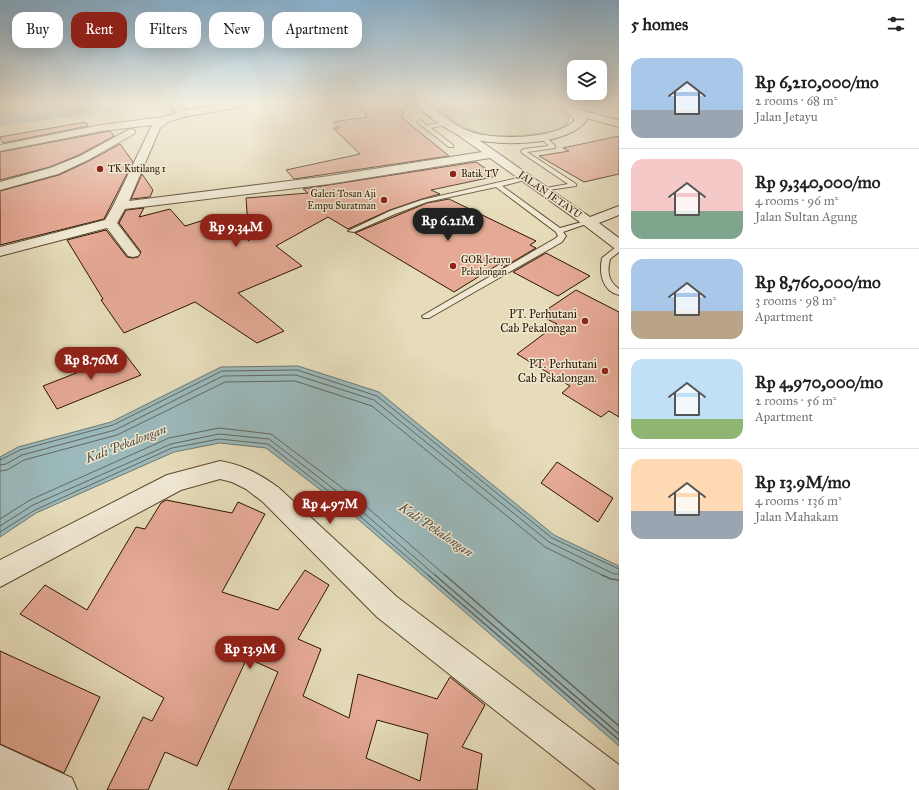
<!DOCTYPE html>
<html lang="en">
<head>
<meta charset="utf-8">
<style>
  :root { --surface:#fff; --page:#f2f2f2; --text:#222; --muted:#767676; --line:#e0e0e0; --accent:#8f2418 }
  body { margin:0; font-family:"IM FELL Great Primer",serif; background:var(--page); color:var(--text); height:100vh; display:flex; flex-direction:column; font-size:15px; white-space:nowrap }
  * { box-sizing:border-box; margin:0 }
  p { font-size:13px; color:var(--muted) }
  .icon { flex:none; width:22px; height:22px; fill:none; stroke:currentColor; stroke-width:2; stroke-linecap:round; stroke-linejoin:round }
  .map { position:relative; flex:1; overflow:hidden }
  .panel { display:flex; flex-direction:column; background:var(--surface); width:300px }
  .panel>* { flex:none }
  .top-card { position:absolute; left:12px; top:12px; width:380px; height:36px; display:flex; gap:8px }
  .controls { position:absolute; left:567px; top:60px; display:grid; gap:8px }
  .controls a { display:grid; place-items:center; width:40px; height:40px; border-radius:8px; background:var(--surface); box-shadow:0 4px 16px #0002; font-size:20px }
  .price { position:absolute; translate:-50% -34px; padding:0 9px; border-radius:14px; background:var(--accent); color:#fff; font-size:13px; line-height:26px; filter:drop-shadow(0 1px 2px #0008) }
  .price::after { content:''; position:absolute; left:50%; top:24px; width:12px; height:9px; margin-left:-6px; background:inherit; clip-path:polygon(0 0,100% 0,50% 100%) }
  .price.active { background:#222; color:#fff }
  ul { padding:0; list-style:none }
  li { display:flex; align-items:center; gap:12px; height:100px; padding:0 12px }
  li+li { border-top:1px solid var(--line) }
  li span { display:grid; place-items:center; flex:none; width:112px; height:80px; border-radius:12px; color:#555 }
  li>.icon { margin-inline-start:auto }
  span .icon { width:48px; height:48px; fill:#fffc; stroke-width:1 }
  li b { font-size:17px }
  h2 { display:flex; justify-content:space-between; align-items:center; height:48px; padding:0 12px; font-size:17px }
  .pill { padding:0 14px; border-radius:12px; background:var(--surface); box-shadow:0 4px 16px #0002; font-size:14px; line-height:36px }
  .pill.active { background:var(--accent); color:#fff }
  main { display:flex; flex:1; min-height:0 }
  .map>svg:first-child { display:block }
</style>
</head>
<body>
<main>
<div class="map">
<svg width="619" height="790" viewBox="0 0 619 790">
  <rect width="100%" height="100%" fill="#e6dcba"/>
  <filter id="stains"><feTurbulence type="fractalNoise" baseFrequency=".005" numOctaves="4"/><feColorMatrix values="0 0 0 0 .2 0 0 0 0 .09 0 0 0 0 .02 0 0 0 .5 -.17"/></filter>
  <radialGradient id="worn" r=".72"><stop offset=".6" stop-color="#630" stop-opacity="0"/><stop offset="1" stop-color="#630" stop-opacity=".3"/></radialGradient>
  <path fill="#bcbe8b" stroke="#746a46" d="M 430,104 L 542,104 L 558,110 L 569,117 L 568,123 C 566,124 563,127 561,128 C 546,135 493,139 478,133 C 461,127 446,115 430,104 Z"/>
  <path fill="#9bb9bb" stroke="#6f7771" d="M 298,366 L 379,392 L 554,535 L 619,566 L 619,746 L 352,514 L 266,448 L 220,443 L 174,452 L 36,513 L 0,537 L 0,457 L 18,447 L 111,422 L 221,367 Z"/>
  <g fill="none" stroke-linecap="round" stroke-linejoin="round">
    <g stroke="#64675e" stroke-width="1">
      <path d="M 0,460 L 20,450 L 113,425 L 222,371 L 297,370 L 377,396 L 552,538 L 619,569"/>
      <path d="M 0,465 L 6,464 L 22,455 L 115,430 L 223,376 L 296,375 L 374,400 L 549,542 L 614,574 L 619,574"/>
      <path d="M 0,471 L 7,470 L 24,460 L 117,435 L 225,382 L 295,381 L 372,406 L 545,547 L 604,576"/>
      <path d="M 0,519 L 30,500 L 169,438 L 219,428 L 271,434 L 361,502 L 446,576"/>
      <path d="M 0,526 L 33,505 L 171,444 L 219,434 L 269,439 L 357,507 L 436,576"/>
      <path d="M 0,532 L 35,510 L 172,448 L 219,439 L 268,444 L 354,511 L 429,576"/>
    </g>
    <g stroke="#64675e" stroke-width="1.5">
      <path d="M 428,575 L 619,740"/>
      <path d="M 435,575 L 619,734"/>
      <path d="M 445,575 L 619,726"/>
      <path d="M 602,575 L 611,579 L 619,580"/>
    </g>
    <path fill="#9bb9bb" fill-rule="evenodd" d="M 64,104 L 130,104 L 127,109 L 119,111 L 0,126 L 0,112 Z"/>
  </g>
  <g fill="#e5a995" stroke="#2d1501" fill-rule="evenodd">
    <path d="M 359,104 L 393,104 L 404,112 L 401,117 L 449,156 L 294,179 L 286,170 L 360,154 L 333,128 L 339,128 L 333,122 L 367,117 Z"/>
    <path d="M 86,122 L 88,126 L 3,143 L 0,137 Z"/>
    <path d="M 110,131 L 114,136 L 79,155 L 50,167 L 0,180 L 0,152 Z"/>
    <path d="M 619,136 L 619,174 L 584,182 L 539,156 L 569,151 L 563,148 Z"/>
    <path d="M 120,144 L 133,162 L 104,219 L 0,245 L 0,191 L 59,175 L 89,161 Z"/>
    <path d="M 476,162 L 497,176 L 431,190 L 440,194 L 422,199 L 390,210 L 348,229 L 328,217 L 276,246 L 302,266 L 238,293 L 284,331 L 257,343 L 195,302 L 124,333 L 101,300 L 103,299 L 67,240 L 106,230 L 127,257 L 133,258 L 138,257 L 141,252 L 119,223 L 126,210 L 144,208 L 139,217 L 170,209 L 185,226 L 220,215 L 249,241 L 246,198 L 308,193 L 303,189 Z"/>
    <path d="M 142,174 L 153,190 L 150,197 L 131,199 Z"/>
    <path d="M 449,199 L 536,241 L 530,245 L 536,248 L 504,267 L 499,264 L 454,292 L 355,233 L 427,203 Z"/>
    <path d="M 546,253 L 590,276 L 558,296 L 513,272 Z"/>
    <path d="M 576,290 L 619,312 L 619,417 L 609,411 L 601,417 L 562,393 L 570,386 L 517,354 L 557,324 L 539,315 Z"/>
    <path d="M 125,354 L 141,375 L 57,409 L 43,386 Z"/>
    <path d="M 557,462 L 613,498 L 598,522 L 541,483 Z"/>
    <path d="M 166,500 L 232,513 L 238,502 L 265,514 L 222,592 L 278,610 L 305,570 L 329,585 L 298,639 L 321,649 L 303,696 L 349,718 L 358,674 L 437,699 L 450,677 L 485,705 L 462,747 L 482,754 L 477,790 L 228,790 L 278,672 L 247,658 L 197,766 L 165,752 L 148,790 L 107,790 L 143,717 L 152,721 L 164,698 L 20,614 L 45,585 L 87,610 L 136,527 L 145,529 L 161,503 ZM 377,720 L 428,734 L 420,781 L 366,758 Z"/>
    <path d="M 0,651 L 100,697 L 64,773 L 0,744 Z"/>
  </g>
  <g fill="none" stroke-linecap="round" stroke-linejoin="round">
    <g stroke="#5b472f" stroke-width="2">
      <g id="lane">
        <path d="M 420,120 L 427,125 L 450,122 L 450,124 L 431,128 L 453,145 L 453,147 L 449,147 L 417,122 Z"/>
        <path d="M 540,135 L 544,135 L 555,146 L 555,148 L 527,152 L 576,184 L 576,186 L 541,191 L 541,189 L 568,184 L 522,153 L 521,151 L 524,149 L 549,146 L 540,137 Z"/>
        <path d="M 526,176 L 528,177 L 528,179 L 502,186 L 560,228 L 589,220 L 592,222 L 563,232 L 566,236 L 562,242 L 429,318 L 423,318 L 422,316 L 556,238 L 558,236 L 556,232 L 496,187 L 427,202 L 395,214 L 354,232 L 348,231 L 390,211 L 422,200 Z"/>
        <path d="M 616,247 L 619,247 L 619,252 L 610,259 C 607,272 608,281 619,289 L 619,295 C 602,291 599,273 602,258 Z"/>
      </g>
    </g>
    <g stroke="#5b472f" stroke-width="2">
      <g id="street">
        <path d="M 183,111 L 188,114 L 186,116 L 168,122 L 160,128 L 129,201 L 329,176 L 482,152 L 455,133 L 454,131 L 455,129 L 463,129 L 590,217 L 619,206 L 619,215 L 599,223 L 619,238 L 619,249 L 614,248 L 584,225 L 490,158 L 329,184 L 125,209 L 117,223 L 140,253 L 138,256 L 133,257 L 128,256 L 107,228 L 0,256 L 0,247 L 105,220 L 113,206 L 152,125 L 101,131 L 0,151 L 0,145 L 101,125 L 163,117 Z"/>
        <path d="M 130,129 L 134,130 L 135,132 L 134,134 L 88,160 L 58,174 L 0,190 L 0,182 L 50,168 L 80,156 Z"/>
        <path d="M 220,461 C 243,465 260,474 279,488 L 397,597 L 619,765 L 619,790 L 596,790 L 377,617 L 263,502 L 246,489 L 232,482 L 220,479 L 181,490 L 0,587 L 0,560 L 167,475 Z"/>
        <path d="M 0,745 L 72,778 L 77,790 L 0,790 Z"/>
      </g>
    </g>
    <g stroke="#2d1501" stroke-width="2">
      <path id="secondary" d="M 572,108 L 619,120 L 619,127 L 568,113 L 567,111 Z"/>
    </g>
    <g stroke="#2d1501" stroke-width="2">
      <g id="primary">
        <path d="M 168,104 L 179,104 L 185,110 L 226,104 L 248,104 L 247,106 L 183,117 L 179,116 Z"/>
        <path d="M 416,104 C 419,104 425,103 428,104 C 431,106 435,110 438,112 C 447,118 456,126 466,130 C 491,141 556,140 575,120 L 567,112 L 552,104 C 567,104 577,107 587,120 C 567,148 490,147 461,136 C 448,131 425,115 416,104 Z"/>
      </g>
    </g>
    <use href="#lane" fill="#efe8d2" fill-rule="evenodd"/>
    <use href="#street" fill="#efe8d2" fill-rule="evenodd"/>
    <use href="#secondary" fill="#efe8d2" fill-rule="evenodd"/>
    <use href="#primary" fill="#e6dcba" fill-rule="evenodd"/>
  </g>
  <linearGradient id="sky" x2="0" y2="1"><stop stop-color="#89b6d6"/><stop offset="0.48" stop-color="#f4efe0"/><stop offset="1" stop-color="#f4efe0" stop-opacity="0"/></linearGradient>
  <rect width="619" height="215" fill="url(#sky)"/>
  <g fill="#8f2418" stroke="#efe8d2" stroke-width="1.5">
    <circle cx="100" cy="169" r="4"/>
    <circle cx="453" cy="174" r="4"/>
    <circle cx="384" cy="200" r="4"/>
    <circle cx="453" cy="266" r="4"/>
    <circle cx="585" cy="321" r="4"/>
    <circle cx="605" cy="371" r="4"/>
  </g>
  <g text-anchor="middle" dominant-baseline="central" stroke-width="3" stroke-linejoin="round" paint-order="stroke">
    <g font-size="10" fill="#2d1501" stroke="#efe8d2" text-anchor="start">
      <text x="108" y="169">TK Kutilang 1</text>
      <text x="461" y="174">Batik TV</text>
      <text x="376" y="194" text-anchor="end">Galeri Tosan Aji<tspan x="376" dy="12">Empu Suratman</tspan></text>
      <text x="461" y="260">GOR Jetayu<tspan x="461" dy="12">Pekalongan</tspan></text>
    </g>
    <g font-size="10" fill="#2d1501" stroke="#efe8d2">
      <text transform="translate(550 195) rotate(35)">JALAN JETAYU</text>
    </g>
    <g font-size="12" fill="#2d1501" stroke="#efe8d2" text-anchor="end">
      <text x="577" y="314">PT. Perhutani<tspan x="577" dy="14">Cab Pekalongan</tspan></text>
      <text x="597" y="364">PT. Perhutani<tspan x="597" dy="14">Cab Pekalongan.</tspan></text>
    </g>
    <g font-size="13" font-style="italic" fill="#544e42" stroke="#efe8d2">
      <text transform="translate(126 444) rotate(-21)">Kali Pekalongan</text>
      <text transform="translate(436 530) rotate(34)">Kali Pekalongan</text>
    </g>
  </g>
  <rect width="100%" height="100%" filter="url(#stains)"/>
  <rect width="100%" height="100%" fill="url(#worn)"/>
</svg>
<div class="controls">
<a><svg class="icon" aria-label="layers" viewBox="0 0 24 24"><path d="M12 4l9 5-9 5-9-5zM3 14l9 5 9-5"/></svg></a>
</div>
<b class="price active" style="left:448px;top:242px">Rp 6.21M</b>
<b class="price" style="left:236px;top:248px">Rp 9.34M</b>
<b class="price" style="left:91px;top:381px">Rp 8.76M</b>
<b class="price" style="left:330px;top:525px">Rp 4.97M</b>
<b class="price" style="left:250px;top:670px">Rp 13.9M</b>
<div class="top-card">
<a class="pill">Buy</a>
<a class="pill active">Rent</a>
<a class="pill">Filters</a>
<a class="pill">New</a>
<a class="pill">Apartment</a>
</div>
</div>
<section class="panel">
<h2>5 homes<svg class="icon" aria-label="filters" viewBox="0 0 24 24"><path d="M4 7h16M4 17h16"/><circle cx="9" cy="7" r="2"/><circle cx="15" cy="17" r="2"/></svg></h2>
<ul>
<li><span style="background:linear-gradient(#a9c7e8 65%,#9aa5b1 0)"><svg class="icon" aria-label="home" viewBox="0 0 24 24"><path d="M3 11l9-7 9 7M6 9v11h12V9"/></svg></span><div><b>Rp 6,210,000/mo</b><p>2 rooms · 68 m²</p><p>Jalan Jetayu</p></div></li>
<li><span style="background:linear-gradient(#f6c9c9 65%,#7fa58c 0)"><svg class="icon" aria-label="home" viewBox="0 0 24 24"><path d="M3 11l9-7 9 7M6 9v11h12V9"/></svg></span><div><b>Rp 9,340,000/mo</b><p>4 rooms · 96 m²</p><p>Jalan Sultan Agung</p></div></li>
<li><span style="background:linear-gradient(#a9c7e8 65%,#b9a48a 0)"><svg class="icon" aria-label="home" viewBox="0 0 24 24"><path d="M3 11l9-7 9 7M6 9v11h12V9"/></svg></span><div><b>Rp 8,760,000/mo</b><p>3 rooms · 98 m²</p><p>Apartment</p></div></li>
<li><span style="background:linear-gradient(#bfe0f5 75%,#8fb573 0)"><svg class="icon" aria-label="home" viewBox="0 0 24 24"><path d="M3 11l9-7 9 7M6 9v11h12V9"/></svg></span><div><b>Rp 4,970,000/mo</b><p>2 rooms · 56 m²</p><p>Apartment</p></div></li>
<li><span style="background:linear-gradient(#ffd9b3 65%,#9aa5b1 0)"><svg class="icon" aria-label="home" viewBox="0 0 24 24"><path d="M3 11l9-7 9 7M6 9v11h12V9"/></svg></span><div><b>Rp 13.9M/mo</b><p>4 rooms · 136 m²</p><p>Jalan Mahakam</p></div></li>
</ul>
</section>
</main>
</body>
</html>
